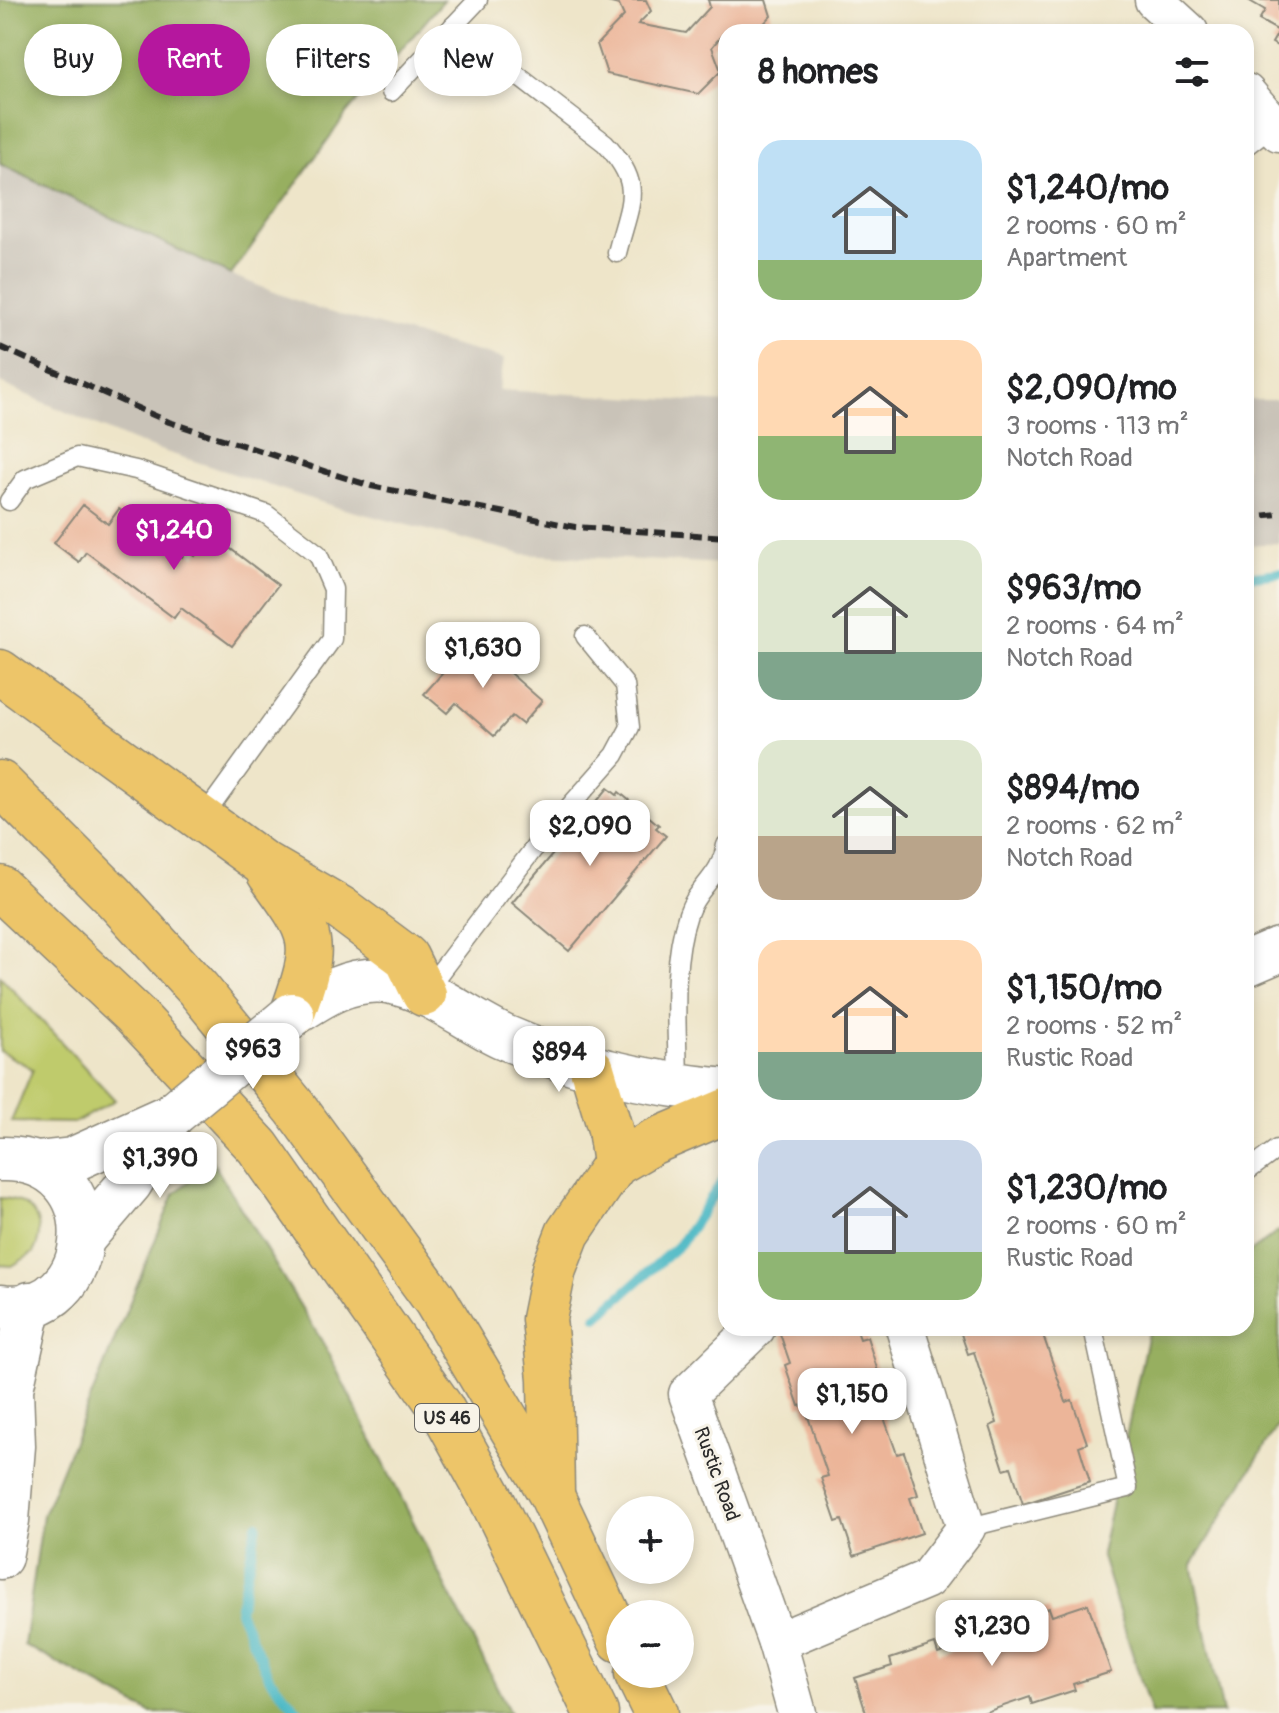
<!DOCTYPE html>
<html lang="en">
<head>
<meta charset="utf-8">
<style>
  :root { --surface:#fff; --page:#f6f6f6; --text:#202124; --muted:#757577; --accent:#b5179e }
  body { margin:0; font-family:Pangolin,sans-serif; background:var(--page); color:var(--text); height:100vh; display:flex; flex-direction:column; font-size:30px; white-space:nowrap }
  * { box-sizing:border-box; margin:0 }
  p { font-size:26px; color:var(--muted) }
  .icon { flex:none; width:44px; height:44px; fill:none; stroke:currentColor; stroke-width:2; stroke-linecap:round; stroke-linejoin:round }
  .map { position:relative; flex:1; overflow:hidden }
  .details { position:absolute; left:718px; top:24px; width:536px; height:1312px; display:flex; flex-direction:column; background:var(--surface); border-radius:24px; box-shadow:0 4px 12px #0003 }
  .details>* { flex:none }
  .banner { position:absolute; left:24px; top:24px; width:574px; height:72px; display:flex; gap:16px }
  .buttons { position:absolute; left:606px; top:1496px; display:grid; gap:16px }
  .buttons a { display:grid; place-items:center; width:88px; height:88px; border-radius:50%; background:var(--surface); box-shadow:0 4px 12px #0003; font-size:40px }
  .price { position:absolute; translate:-50% -68px; padding:0 18px; border-radius:16px; background:#fff; color:#222; font-size:26px; line-height:52px; filter:drop-shadow(0 2px 4px #0008) }
  .price::after { content:''; position:absolute; left:50%; top:48px; width:24px; height:18px; margin-left:-12px; background:inherit; clip-path:polygon(0 0,100% 0,50% 100%) }
  .price.selected { background:var(--accent); color:#fff }
  ul { padding:0; list-style:none }
  li { display:flex; align-items:center; gap:24px; height:200px; padding:0 40px }
  li span { display:grid; place-items:center; flex:none; width:224px; height:160px; border-radius:24px; color:#555 }
  li>.icon { margin-inline-start:auto }
  span .icon { width:96px; height:96px; fill:#fffc; stroke-width:1 }
  li b { font-size:34px }
  h2 { display:flex; justify-content:space-between; align-items:center; height:96px; padding:0 40px; font-size:34px }
  .pill { padding:0 28px; border-radius:36px; background:var(--surface); box-shadow:0 4px 12px #0003; font-size:28px; line-height:72px }
  .pill.selected { background:var(--accent); color:#fff }
  .map>svg:first-child { display:block }
</style>
</head>
<body>
<div class="map">
<svg width="1279" height="1713" viewBox="0 0 1279 1713">
  <rect width="100%" height="100%" fill="#f7f3e8"/>
  <filter id="ink" filterUnits="userSpaceOnUse"><feTurbulence type="fractalNoise" baseFrequency=".0125" numOctaves="2"/><feDisplacementMap in="SourceGraphic" scale="16" xChannelSelector="R" yChannelSelector="G"/><feConvolveMatrix kernelMatrix="1 2 1 2 8 2 1 2 1" color-interpolation-filters="sRGB"/></filter>
  <filter id="wash" filterUnits="userSpaceOnUse"><feTurbulence type="fractalNoise" baseFrequency=".006" numOctaves="4" result="noise"/><feDisplacementMap in="SourceGraphic" scale="32" xChannelSelector="R" yChannelSelector="G"/><feGaussianBlur stdDeviation="1.8" result="paint"/><feColorMatrix in="noise" values="0 0 0 0 0 0 0 0 0 0 0 0 0 0 0 0 0 1.4 0 .05"/><feComposite in="paint" operator="in"/></filter>
  <g filter="url(#wash)">
    <rect width="100%" height="100%" fill="#eee5c9"/>
    <g fill="#c9c3b8">
      <path d="M 0,164 L 231,275 L 318,309 L 504,359 L 499,390 L 726,403 L 726,564 L 522,554 L 336,507 L 132,441 L 0,383 Z"/>
      <path d="M 1246,400 L 1279,400 L 1279,543 L 1246,545 Z"/>
    </g>
    <g fill="#bfcb6c" stroke="#757b4c" stroke-width="2">
      <path d="M 0,976 L 115,1100 L 74,1123 L 11,1122 L 33,1069 L 0,1051 Z"/>
      <path d="M 0,1198 C 32,1198 49,1225 33,1253 L 12,1266 L 0,1265 Z"/>
    </g>
    <g fill="#97af60" stroke="#616d46" stroke-width="2">
      <path d="M 0,0 L 444,0 L 347,113 L 231,275 L 0,164 Z"/>
      <path d="M 212,1161 L 323,1343 L 510,1713 L 151,1713 L 24,1645 L 43,1515 L 174,1194 Z"/>
      <path d="M 1279,1231 L 1279,1424 L 1192,1565 L 1223,1713 L 1151,1713 L 1101,1554 L 1149,1328 L 1246,1328 L 1246,1255 Z"/>
    </g>
    <g fill="none" stroke-linecap="round" stroke-linejoin="round">
      <g stroke="#4ab8c5" stroke-width="10">
        <path d="M 1246,577 L 1279,573"/>
        <path d="M 597,1317 L 680,1244 L 726,1176"/>
        <path d="M 257,1525 L 239,1611 L 270,1679 L 300,1713"/>
      </g>
    </g>
    <g id="blocks">
      <g fill="#ecb599">
        <path d="M 599,0 L 646,0 L 651,11 L 638,24 L 686,33 L 710,7 L 708,0 L 766,0 L 771,16 L 756,32 L 723,34 L 712,47 L 721,71 L 698,94 L 607,74 L 597,44 L 624,16 L 619,5 Z"/>
        <path d="M 1248,0 L 1279,0 L 1279,47 L 1272,43 L 1279,31 L 1259,20 L 1265,10 Z"/>
        <path d="M 83,505 L 108,524 L 119,509 L 182,557 L 187,550 L 195,556 L 211,534 L 278,585 L 232,646 L 181,608 L 174,618 L 86,552 L 79,562 L 54,543 Z"/>
        <path d="M 472,640 L 542,701 L 522,724 L 512,716 L 494,736 L 456,703 L 447,713 L 424,694 Z"/>
        <path d="M 608,788 L 617,795 L 619,792 L 659,825 L 656,828 L 666,836 L 569,951 L 512,903 Z"/>
        <path d="M 778,1328 L 856,1328 L 860,1339 L 867,1337 L 881,1381 L 872,1384 L 897,1454 L 904,1452 L 918,1495 L 910,1498 L 922,1533 L 854,1556 L 842,1520 L 836,1522 L 821,1478 L 828,1476 L 804,1405 L 799,1406 L 785,1365 L 790,1363 Z"/>
        <path d="M 959,1328 L 1053,1328 L 1042,1332 L 1066,1402 L 1072,1400 L 1087,1443 L 1079,1446 L 1090,1482 L 1023,1504 L 1011,1467 L 1004,1469 L 990,1426 L 997,1423 L 974,1352 L 968,1354 Z"/>
        <path d="M 1088,1604 L 1111,1672 L 1073,1684 L 1075,1690 L 1032,1704 L 1030,1697 L 983,1713 L 866,1713 L 855,1678 L 892,1666 L 890,1659 L 935,1644 L 938,1654 L 1008,1629 L 1005,1623 L 1049,1608 L 1052,1616 Z"/>
      </g>
    </g>
  </g>
  <g filter="url(#ink)">
    <use href="#blocks" fill-opacity="0" stroke="#8c887a" stroke-width="2"/>
    <g fill="none" stroke-linecap="round" stroke-linejoin="round">
      <g stroke="#8c887a" stroke-width="21">
        <g id="service">
          <path d="M 453,26 L 605,143 C 645,186 630,201 617,253"/>
          <path d="M 391,92 L 478,0"/>
          <path d="M 1246,146 L 1273,125"/>
          <path d="M 9,501 L 25,479 L 77,457 L 136,470 L 266,514 L 318,554 L 333,589 L 332,639 L 202,819"/>
          <path d="M 425,992 L 541,839 L 615,755 L 630,727 L 625,685 L 585,636"/>
          <path d="M 678,1087 C 678,1031 670,967 688,914 C 697,887 721,877 726,845"/>
          <path d="M 1246,1172 L 1277,1149"/>
          <path d="M 966,1528 L 1128,1488 L 1093,1328"/>
        </g>
      </g>
      <g stroke="#8c887a" stroke-width="41">
        <g id="minor">
          <path d="M 1154,0 L 1189,32"/>
          <path d="M 1246,93 L 1279,132"/>
          <path d="M 756,1328 L 688,1394 L 777,1642 L 797,1713"/>
          <path d="M 777,1642 L 927,1579 L 966,1528 L 905,1328"/>
        </g>
      </g>
      <g stroke="#8c887a" stroke-width="47">
        <g id="tertiary">
          <path d="M 1246,964 L 1279,950"/>
          <path d="M 292,1015 C 322,995 349,977 387,981 C 428,987 465,1019 502,1036 C 574,1068 648,1084 726,1091"/>
          <path d="M 0,1159 C 116,1155 101,1321 1,1307"/>
          <path d="M 37,1164 L 72,1160 L 172,1115"/>
          <path d="M 83,1238 L 130,1183 L 172,1115"/>
          <path d="M 0,1557 L 7,1520 L 13,1446 L 11,1389 L 30,1304"/>
        </g>
      </g>
      <g stroke="#8c887a" stroke-width="47">
        <g id="trunk">
          <path d="M 0,672 L 261,862 L 340,908 L 406,957 L 424,994"/>
          <path d="M 0,783 L 112,895 L 198,989 L 296,1109 L 436,1301 L 552,1496 L 620,1640"/>
          <path d="M 269,873 C 315,936 319,941 292,1015"/>
          <path d="M 0,888 L 134,1014 L 258,1147 L 442,1409 L 491,1498 L 596,1713"/>
          <path d="M 592,1069 L 610,1129 L 615,1164"/>
          <path d="M 552,1493 L 550,1379 L 544,1319 L 554,1269 L 568,1233 L 615,1164 L 653,1142 L 726,1111"/>
          <path d="M 637,1674 L 656,1713"/>
        </g>
      </g>
      <use href="#service" stroke="#fff" stroke-width="18"/>
      <use href="#minor" stroke="#fff" stroke-width="38"/>
      <use href="#tertiary" stroke="#fff" stroke-width="44"/>
      <use href="#trunk" stroke="#edc569" stroke-width="44"/>
      <g stroke="#2b2b2b" stroke-width="6" stroke-dasharray="12 6" stroke-linecap="butt">
        <path d="M 0,347 L 169,422 L 371,486 L 575,527 L 726,537"/>
        <path d="M 1246,517 L 1279,514"/>
      </g>
      <g stroke="#8c887a" stroke-width="47" stroke-linecap="butt">
        <path id="tertiary-bridge" d="M 172,1115 L 292,1015"/>
      </g>
      <use href="#tertiary-bridge" stroke="#fff" stroke-width="44"/>
    </g>
  </g>
  <g text-anchor="middle" dominant-baseline="central" stroke-width="6" stroke-linejoin="round" paint-order="stroke">
    <rect fill="#f7f3e8" stroke="#686764" stroke-width="2" x="415" y="1404" width="64" height="28" rx="6"/>
    <g font-size="18" font-weight="bold" fill="#2b2b2b">
      <text x="447" y="1418">US 46</text>
    </g>
    <g font-size="20" fill="#2b2b2b" stroke="#f7f3e8">
      <text transform="translate(717 1474) rotate(70)">Rustic Road</text>
    </g>
  </g>
</svg>
<div class="buttons">
<a>+</a>
<a>−</a>
</div>
<b class="price selected" style="left:174px;top:572px">$1,240</b>
<b class="price" style="left:483px;top:690px">$1,630</b>
<b class="price" style="left:590px;top:868px">$2,090</b>
<b class="price" style="left:253px;top:1091px">$963</b>
<b class="price" style="left:559px;top:1094px">$894</b>
<b class="price" style="left:160px;top:1200px">$1,390</b>
<b class="price" style="left:852px;top:1436px">$1,150</b>
<b class="price" style="left:992px;top:1668px">$1,230</b>
<div class="banner">
<a class="pill">Buy</a>
<a class="pill selected">Rent</a>
<a class="pill">Filters</a>
<a class="pill">New</a>
</div>
<section class="details">
<h2>8 homes<svg class="icon" aria-label="filters" viewBox="0 0 24 24"><path d="M4 7h16M4 17h16"/><circle cx="9" cy="7" r="2"/><circle cx="15" cy="17" r="2"/></svg></h2>
<ul>
<li><span style="background:linear-gradient(#bfe0f5 75%,#8fb573 0)"><svg class="icon" aria-label="home" viewBox="0 0 24 24"><path d="M3 11l9-7 9 7M6 9v11h12V9"/></svg></span><div><b>$1,240/mo</b><p>2 rooms · 60 m²</p><p>Apartment</p></div></li>
<li><span style="background:linear-gradient(#ffd9b3 60%,#8fb573 0)"><svg class="icon" aria-label="home" viewBox="0 0 24 24"><path d="M3 11l9-7 9 7M6 9v11h12V9"/></svg></span><div><b>$2,090/mo</b><p>3 rooms · 113 m²</p><p>Notch Road</p></div></li>
<li><span style="background:linear-gradient(#dfe7d0 70%,#7fa58c 0)"><svg class="icon" aria-label="home" viewBox="0 0 24 24"><path d="M3 11l9-7 9 7M6 9v11h12V9"/></svg></span><div><b>$963/mo</b><p>2 rooms · 64 m²</p><p>Notch Road</p></div></li>
<li><span style="background:linear-gradient(#dfe7d0 60%,#b9a48a 0)"><svg class="icon" aria-label="home" viewBox="0 0 24 24"><path d="M3 11l9-7 9 7M6 9v11h12V9"/></svg></span><div><b>$894/mo</b><p>2 rooms · 62 m²</p><p>Notch Road</p></div></li>
<li><span style="background:linear-gradient(#ffd9b3 70%,#7fa58c 0)"><svg class="icon" aria-label="home" viewBox="0 0 24 24"><path d="M3 11l9-7 9 7M6 9v11h12V9"/></svg></span><div><b>$1,150/mo</b><p>2 rooms · 52 m²</p><p>Rustic Road</p></div></li>
<li><span style="background:linear-gradient(#c9d6e8 70%,#8fb573 0)"><svg class="icon" aria-label="home" viewBox="0 0 24 24"><path d="M3 11l9-7 9 7M6 9v11h12V9"/></svg></span><div><b>$1,230/mo</b><p>2 rooms · 60 m²</p><p>Rustic Road</p></div></li>
</ul>
</section>
</div>
</body>
</html>
